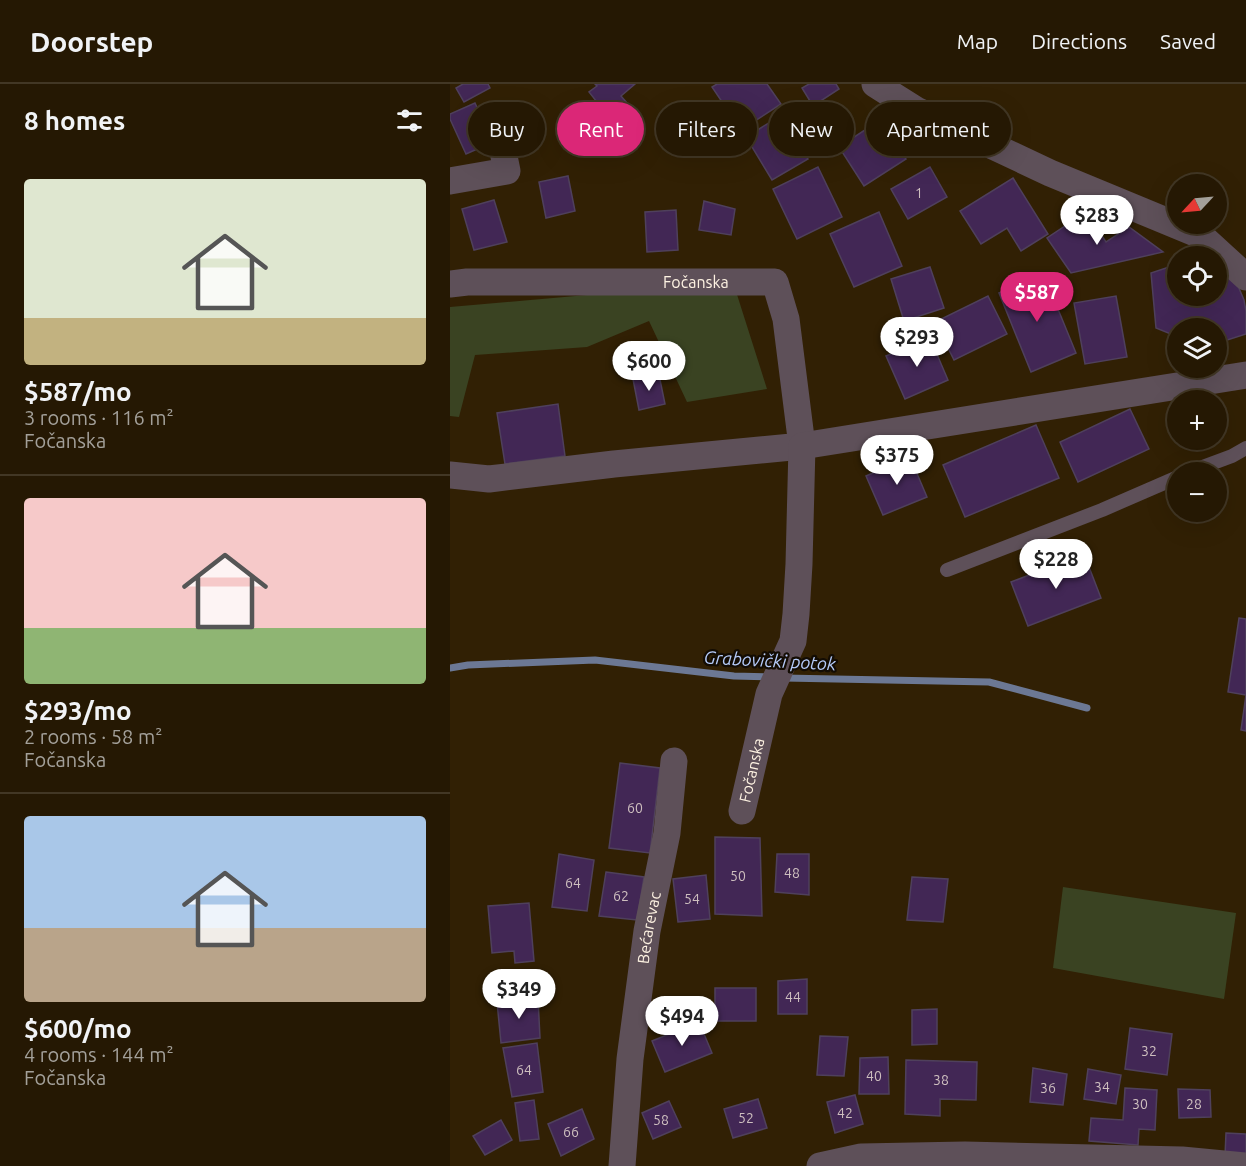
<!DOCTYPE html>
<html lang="en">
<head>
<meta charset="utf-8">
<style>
  :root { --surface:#251803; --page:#312512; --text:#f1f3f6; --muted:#a3a09a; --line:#423725; --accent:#db2777 }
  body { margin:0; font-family:Ubuntu,sans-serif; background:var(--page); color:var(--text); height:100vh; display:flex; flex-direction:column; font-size:22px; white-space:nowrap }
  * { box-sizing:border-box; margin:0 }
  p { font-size:20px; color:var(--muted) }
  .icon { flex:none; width:33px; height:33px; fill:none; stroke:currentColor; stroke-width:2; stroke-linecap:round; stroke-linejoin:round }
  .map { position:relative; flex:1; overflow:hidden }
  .details { display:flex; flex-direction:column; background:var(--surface); width:450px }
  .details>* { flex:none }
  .guide { position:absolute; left:18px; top:18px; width:570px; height:54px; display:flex; gap:12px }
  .needle { width:39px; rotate:244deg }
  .tools { position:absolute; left:717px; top:90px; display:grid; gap:12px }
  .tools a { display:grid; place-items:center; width:60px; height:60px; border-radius:50%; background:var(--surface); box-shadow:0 6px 24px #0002,0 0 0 2px var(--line); font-size:30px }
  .price { position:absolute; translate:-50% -51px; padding:0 14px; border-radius:21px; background:#fff; color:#222; font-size:20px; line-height:39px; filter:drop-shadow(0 2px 3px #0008) }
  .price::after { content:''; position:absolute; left:50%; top:36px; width:18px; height:14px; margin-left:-9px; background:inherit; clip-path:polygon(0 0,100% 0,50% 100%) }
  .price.selected { background:var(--accent); color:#fff }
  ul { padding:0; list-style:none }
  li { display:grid; align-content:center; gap:12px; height:318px; padding:0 24px }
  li+li { border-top:2px solid var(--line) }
  li span { display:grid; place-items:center; height:186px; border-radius:6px; color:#555 }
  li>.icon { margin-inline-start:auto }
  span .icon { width:108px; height:108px; fill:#fffc; stroke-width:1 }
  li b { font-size:26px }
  h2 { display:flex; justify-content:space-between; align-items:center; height:72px; padding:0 24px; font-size:26px }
  .tag { padding:0 21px; border-radius:27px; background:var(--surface); box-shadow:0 6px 24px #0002,0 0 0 2px var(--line); font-size:21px; line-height:54px }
  .tag.selected { background:var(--accent); color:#fff }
  header { display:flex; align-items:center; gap:36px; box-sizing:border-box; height:84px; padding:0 30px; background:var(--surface); border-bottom:2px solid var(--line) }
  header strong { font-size:28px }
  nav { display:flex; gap:33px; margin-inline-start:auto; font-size:21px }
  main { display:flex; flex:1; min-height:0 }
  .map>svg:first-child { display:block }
</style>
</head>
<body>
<header>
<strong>Doorstep</strong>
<nav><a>Map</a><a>Directions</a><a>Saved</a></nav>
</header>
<main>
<section class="details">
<h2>8 homes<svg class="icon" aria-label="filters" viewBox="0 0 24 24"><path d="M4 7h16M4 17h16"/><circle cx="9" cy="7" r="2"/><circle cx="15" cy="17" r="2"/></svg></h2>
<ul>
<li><span style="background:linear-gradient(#dfe7d0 75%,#c2b280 0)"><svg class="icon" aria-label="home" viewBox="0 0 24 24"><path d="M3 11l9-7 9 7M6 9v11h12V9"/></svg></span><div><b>$587/mo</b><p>3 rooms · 116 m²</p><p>Fočanska</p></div></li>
<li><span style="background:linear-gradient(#f6c9c9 70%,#8fb573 0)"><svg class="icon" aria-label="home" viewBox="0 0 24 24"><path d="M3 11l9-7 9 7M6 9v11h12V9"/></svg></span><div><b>$293/mo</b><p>2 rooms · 58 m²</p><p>Fočanska</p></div></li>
<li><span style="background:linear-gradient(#a9c7e8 60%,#b9a48a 0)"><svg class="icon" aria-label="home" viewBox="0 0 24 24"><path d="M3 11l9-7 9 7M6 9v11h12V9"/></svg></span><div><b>$600/mo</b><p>4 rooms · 144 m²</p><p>Fočanska</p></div></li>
</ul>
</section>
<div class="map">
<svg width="796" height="1082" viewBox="0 0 796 1082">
  <rect width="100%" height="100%" fill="#312004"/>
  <g fill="#3a4322">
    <path d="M 283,198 L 317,305 L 237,318 L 199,237 L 137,263 L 25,271 L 9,333 L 0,332 L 0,223 Z"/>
    <path d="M 613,803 L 786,829 L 774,915 L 603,884 Z"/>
  </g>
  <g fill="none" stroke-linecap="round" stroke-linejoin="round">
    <g stroke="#6c7894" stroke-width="7">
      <path d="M 0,584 L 18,581 L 145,576 L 284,592 L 320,593"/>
      <path d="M 334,594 L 539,598 L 637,624"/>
    </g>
  </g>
  <g fill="#422755" stroke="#4f405c" stroke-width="1.5">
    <path d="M 13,0 L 38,0 L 40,4 L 14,18 L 6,4 Z"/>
    <path d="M 145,0 L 185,0 L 171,12 L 183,26 L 165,41 L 139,8 L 147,2 Z"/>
    <path d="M 267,0 L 317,0 L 331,20 L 291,46 L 262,3 Z"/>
    <path d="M 359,0 L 386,0 L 389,5 L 363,22 L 352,4 Z"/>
    <path d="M 25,19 L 43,58 L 16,70 L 0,35 L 0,30 Z"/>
    <path d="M 332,31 L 358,75 L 322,96 L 296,53 Z"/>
    <path d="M 430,36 L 456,75 L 414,102 L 389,63 Z"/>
    <path d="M 226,40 L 247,40 L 247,58 L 225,58 Z"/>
    <path d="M 368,83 L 392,133 L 347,155 L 323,105 Z"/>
    <path d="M 480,83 L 497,113 L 458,135 L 441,105 Z"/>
    <path d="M 118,92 L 125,127 L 96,134 L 89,98 Z"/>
    <path d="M 563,94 L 598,150 L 571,167 L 557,144 L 531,160 L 510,127 Z"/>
    <path d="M 44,116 L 57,158 L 24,166 L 12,125 Z"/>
    <path d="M 254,117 L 285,125 L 281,151 L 249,146 Z"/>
    <path d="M 226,126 L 228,166 L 197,168 L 195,128 Z"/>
    <path d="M 429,128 L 452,182 L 404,203 L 380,150 Z"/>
    <path d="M 636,128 L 656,158 L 679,143 L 713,168 L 621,189 L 597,154 Z"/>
    <path d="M 728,180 L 728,212 L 766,212 L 766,184 L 782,188 L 794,216 L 796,227 L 796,250 L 771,258 L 766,257 L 766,244 L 728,244 L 728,253 L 706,244 L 701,189 Z"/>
    <path d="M 480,183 L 494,224 L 454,237 L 441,195 Z"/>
    <path d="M 594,191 L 626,269 L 581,288 L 549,209 Z"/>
    <path d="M 538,212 L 557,250 L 504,276 L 485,238 Z"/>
    <path d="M 666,212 L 677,273 L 635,280 L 624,219 Z"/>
    <path d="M 480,254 L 498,296 L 455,315 L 436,272 Z"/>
    <path d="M 209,291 L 215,320 L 189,326 L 183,295 Z"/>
    <path d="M 108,320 L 115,372 L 55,380 L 47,329 Z"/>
    <path d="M 680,325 L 699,365 L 628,398 L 610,358 Z"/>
    <path d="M 586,341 L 609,394 L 515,433 L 493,381 Z"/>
    <path d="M 460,373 L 477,413 L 433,431 L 416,392 Z"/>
    <path d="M 634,470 L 651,514 L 578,542 L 561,498 Z"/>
    <path d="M 789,534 L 796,535 L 796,647 L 791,646 L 796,611 L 778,608 Z"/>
    <path d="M 170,679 L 210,684 L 200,769 L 159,764 Z"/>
    <path d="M 265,753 L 310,754 L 312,832 L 265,830 Z"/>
    <path d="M 109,770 L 144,776 L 137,827 L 102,823 Z"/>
    <path d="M 327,770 L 359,770 L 359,811 L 325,808 Z"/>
    <path d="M 156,788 L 194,793 L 187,836 L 149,832 Z"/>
    <path d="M 256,791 L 260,835 L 228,838 L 223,795 Z"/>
    <path d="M 462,793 L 498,795 L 493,838 L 457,836 Z"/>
    <path d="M 79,819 L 84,877 L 65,879 L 64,867 L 42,869 L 38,822 Z"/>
    <path d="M 357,895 L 357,930 L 328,930 L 328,897 Z"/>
    <rect x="265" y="904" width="41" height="33"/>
    <path d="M 88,914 L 90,954 L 51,959 L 47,918 Z"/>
    <path d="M 487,925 L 487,960 L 462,961 L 462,926 Z"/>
    <path d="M 249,938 L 262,969 L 215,988 L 202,957 Z"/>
    <path d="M 680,944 L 722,950 L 717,991 L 675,985 Z"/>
    <path d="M 370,952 L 398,953 L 394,992 L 367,991 Z"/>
    <path d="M 87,959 L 93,1008 L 62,1013 L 53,964 Z"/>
    <path d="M 438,973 L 439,1010 L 409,1010 L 410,974 Z"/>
    <path d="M 456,976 L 527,978 L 526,1016 L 490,1015 L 490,1032 L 455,1030 Z"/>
    <path d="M 583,984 L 617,990 L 613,1021 L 580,1018 Z"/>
    <path d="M 638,985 L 671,991 L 666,1020 L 634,1015 Z"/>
    <path d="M 675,1004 L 707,1006 L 705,1046 L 689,1045 L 688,1061 L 639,1057 L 641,1034 L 673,1036 Z"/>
    <path d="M 728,1005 L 760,1006 L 761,1033 L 729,1034 Z"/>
    <path d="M 405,1011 L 413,1040 L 385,1049 L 377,1018 Z"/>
    <path d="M 308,1015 L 317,1044 L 283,1054 L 274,1025 Z"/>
    <path d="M 84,1016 L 89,1055 L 70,1057 L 65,1019 Z"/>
    <path d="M 219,1017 L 231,1043 L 203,1055 L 192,1029 Z"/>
    <path d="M 132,1025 L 144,1055 L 111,1072 L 98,1040 Z"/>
    <path d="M 51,1036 L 62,1056 L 35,1071 L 23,1052 Z"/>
    <path d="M 776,1049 L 796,1050 L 796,1073 L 775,1072 Z"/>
  </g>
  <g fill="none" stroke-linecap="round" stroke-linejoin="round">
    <g stroke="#5e5059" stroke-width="14">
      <path d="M 739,388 L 782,372 L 796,364"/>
      <path d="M 497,486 L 652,426 L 728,393"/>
    </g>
    <g stroke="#5e5059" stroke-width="27">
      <path d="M 425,0 L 466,26 L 600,89 L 750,151 L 796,193"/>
      <path d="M 0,97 L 57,87 L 46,33"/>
      <path id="s1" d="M 0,200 L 17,198 L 325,198 L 336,235 L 352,362 L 164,380 L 39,395 L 0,391"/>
      <path id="s2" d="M 292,727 L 319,610 L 343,557 L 346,530 L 349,480 L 352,362 L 796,291"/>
      <path id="s3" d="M 172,1082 L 180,975 L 197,847 L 217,749 L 224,677"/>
      <path d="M 370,1082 L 411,1073 L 515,1071 L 732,1076 L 796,1082"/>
    </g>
  </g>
  <g text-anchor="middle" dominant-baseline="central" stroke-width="4.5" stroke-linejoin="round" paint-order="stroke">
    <g font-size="14" fill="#cebfbf">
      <text x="469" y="109">1</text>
      <text x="185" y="724">60</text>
      <text x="342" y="789">48</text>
      <text x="288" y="792">50</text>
      <text x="123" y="799">64</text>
      <text x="171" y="812">62</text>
      <text x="242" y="815">54</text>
      <text x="343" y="913">44</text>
      <text x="699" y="967">32</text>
      <text x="74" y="986">64</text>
      <text x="424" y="992">40</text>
      <text x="491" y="996">38</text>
      <text x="652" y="1003">34</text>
      <text x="598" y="1004">36</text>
      <text x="690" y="1020">30</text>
      <text x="744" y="1020">28</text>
      <text x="395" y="1029">42</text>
      <text x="296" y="1034">52</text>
      <text x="211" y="1036">58</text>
      <text x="121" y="1048">66</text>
    </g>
    <g font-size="16" fill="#fdf2e2" stroke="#130c03">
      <text stroke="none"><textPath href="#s1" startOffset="246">Fočanska</textPath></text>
      <text stroke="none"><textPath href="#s2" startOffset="42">Fočanska</textPath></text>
      <text stroke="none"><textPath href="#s3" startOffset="240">Bećarevac</textPath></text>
    </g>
    <g font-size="18" font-style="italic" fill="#b5cbf9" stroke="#130c03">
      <text transform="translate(320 576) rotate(3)">Grabovički potok</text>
    </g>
  </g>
</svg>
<div class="tools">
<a><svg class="needle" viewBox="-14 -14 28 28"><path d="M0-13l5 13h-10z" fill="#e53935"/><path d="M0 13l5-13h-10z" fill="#a3a09a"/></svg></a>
<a><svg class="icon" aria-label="locate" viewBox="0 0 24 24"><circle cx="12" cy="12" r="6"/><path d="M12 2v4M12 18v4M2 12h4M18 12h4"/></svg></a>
<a><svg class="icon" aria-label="layers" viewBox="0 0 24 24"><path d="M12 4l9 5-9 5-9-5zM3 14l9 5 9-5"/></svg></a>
<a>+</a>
<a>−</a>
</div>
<b class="price" style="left:647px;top:162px">$283</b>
<b class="price selected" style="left:587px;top:239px">$587</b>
<b class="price" style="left:467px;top:284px">$293</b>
<b class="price" style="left:199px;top:308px">$600</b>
<b class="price" style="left:447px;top:402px">$375</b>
<b class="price" style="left:606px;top:506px">$228</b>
<b class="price" style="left:69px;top:936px">$349</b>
<b class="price" style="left:232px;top:963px">$494</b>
<div class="guide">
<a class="tag">Buy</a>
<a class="tag selected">Rent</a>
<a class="tag">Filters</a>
<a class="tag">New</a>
<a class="tag">Apartment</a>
</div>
</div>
</main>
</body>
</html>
